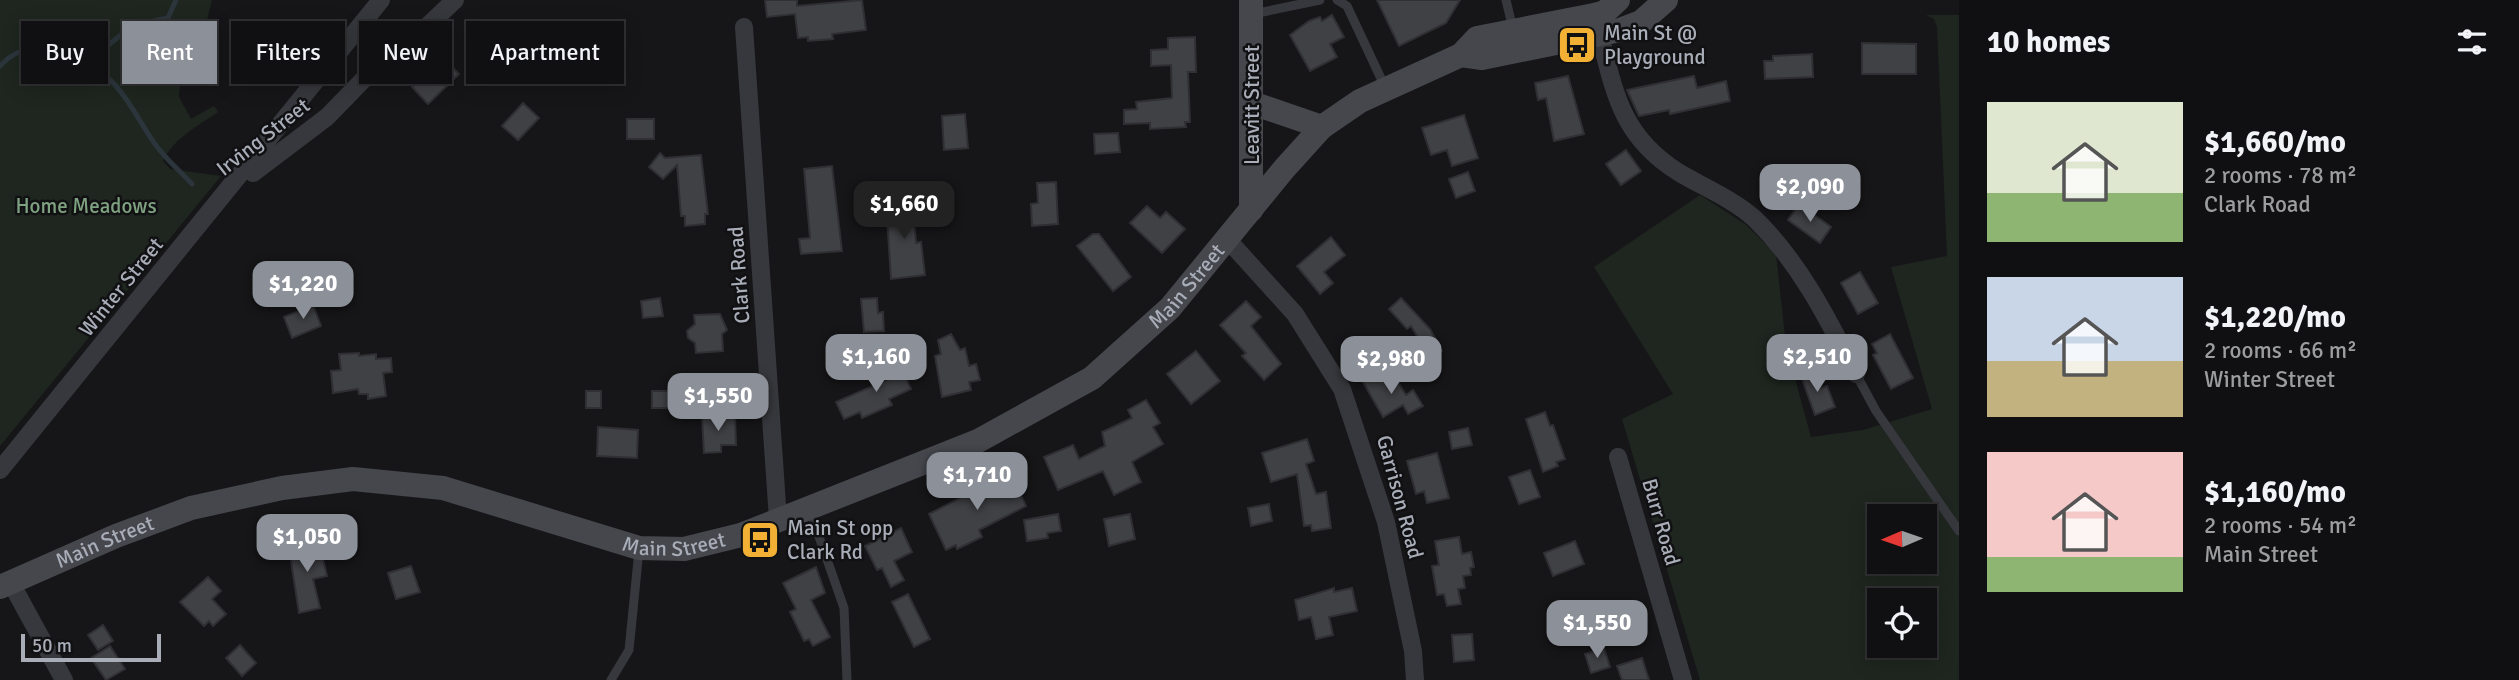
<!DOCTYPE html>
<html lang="en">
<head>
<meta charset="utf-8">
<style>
  :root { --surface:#101012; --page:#19191b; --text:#f1f3f6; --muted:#9c9d9f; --line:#303032; --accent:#8c9099 }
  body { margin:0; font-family:Signika,sans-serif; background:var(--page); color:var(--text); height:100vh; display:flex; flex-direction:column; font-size:26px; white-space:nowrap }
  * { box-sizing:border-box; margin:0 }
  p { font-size:23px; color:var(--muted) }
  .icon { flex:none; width:38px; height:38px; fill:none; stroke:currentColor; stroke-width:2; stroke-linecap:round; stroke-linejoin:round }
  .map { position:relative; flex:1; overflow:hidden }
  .drawer { display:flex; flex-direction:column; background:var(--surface); width:560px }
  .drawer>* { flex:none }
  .guide { position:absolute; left:21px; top:21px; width:665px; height:63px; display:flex; gap:14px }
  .needle { width:46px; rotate:268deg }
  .tools { position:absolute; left:1867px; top:504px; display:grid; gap:14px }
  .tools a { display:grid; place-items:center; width:70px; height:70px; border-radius:0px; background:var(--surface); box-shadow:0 4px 18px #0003,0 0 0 2px var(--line); font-size:35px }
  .scale { position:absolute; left:21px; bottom:18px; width:140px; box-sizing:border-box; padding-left:7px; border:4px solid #a8adb8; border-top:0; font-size:19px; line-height:24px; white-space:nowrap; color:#a8adb8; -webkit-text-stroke:5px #111113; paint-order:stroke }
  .price { position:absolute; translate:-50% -60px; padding:0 16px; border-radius:14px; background:var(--accent); color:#fff; font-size:23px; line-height:46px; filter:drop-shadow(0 2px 4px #0008) }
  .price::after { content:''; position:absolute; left:50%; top:42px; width:21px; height:16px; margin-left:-10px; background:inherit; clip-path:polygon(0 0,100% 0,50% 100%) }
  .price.on { background:#222; color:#fff }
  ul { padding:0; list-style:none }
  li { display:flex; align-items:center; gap:21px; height:175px; padding:0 28px }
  li span { display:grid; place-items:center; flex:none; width:196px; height:140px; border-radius:0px; color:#555 }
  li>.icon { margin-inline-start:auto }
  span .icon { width:84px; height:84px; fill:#fffc; stroke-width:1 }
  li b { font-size:30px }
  h2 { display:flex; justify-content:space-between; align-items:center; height:84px; padding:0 28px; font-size:30px }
  .pill { padding:0 24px; border-radius:0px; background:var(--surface); box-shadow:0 4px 18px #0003,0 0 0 2px var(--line); font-size:24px; line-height:63px }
  .pill.on { background:var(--accent); color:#fff }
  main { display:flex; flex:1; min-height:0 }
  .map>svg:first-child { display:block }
</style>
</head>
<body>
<main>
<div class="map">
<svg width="1959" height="680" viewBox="0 0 1959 680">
  <rect width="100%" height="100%" fill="#161618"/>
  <g fill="#1e261f" fill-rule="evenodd">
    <path d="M 0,0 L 212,0 L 201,45 L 180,81 L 179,97 L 191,119 L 214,106 L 218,112 C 198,126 174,138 163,161 L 170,169 L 221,176 L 0,446 Z"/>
    <path d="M 1926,15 L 1959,15 L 1959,680 L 1700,680 L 1622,419 L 1673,394 L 1594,267 L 1700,195 L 1745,224 L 1776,254 L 1786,346 L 1811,437 L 1863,430 L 1932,409 L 1891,267 L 1947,256 L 1937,27 L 1934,19 ZM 1880,516 L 1925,516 L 1925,562 L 1880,562 ZM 1880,600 L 1925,600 L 1925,646 L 1880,646 Z"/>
  </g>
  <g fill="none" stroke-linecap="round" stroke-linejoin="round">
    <g stroke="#2c353c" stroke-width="5">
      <path d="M 84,65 L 133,25 L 168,18 L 176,0"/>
      <path d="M 0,66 C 27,37 43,53 70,69 C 115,57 135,120 158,148 C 168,161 181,172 192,184"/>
    </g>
  </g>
  <g fill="#404145" stroke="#303034" stroke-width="2">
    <path d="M 765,0 L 797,0 L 797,6 L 862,0 L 866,30 L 832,34 L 833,39 L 808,41 L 808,37 L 798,38 L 795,14 L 767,17 Z"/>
    <path d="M 1377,0 L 1460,0 L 1446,23 L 1399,46 Z"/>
    <path d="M 1332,15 L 1344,37 L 1330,44 L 1337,57 L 1310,71 L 1290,35 L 1309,21 L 1320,17 L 1322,21 Z"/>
    <path d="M 1195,37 L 1196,72 L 1188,72 L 1190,122 L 1185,122 L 1186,127 L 1150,129 L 1150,123 L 1124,124 L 1124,110 L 1137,109 L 1136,102 L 1172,98 L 1171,65 L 1151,66 L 1151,50 L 1168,49 L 1168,38 Z"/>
    <path d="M 1862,43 L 1916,44 L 1916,74 L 1862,74 Z"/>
    <path d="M 1812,54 L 1813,77 L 1765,79 L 1764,61 L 1773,61 L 1773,56 Z"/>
    <path d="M 446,61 L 459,74 L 428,104 L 412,87 L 431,68 L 435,72 Z"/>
    <path d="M 1568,76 L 1584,134 L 1554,141 L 1546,98 L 1538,100 L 1535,83 Z"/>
    <path d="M 1694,76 L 1697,88 L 1726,81 L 1730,101 L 1670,114 L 1669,110 L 1639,116 L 1627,90 Z"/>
    <path d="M 523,103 L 539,118 L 518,140 L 502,126 Z"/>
    <path d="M 965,114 L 968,148 L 944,150 L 942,116 Z"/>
    <path d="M 1464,115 L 1478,158 L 1452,166 L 1447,150 L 1431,155 L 1422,128 Z"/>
    <rect x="627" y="119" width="27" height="20"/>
    <path d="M 1118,133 L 1120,152 L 1095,154 L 1094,134 Z"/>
    <path d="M 1626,150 L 1641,171 L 1621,185 L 1606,164 Z"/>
    <path d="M 660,153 L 665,158 L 701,155 L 708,214 L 705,214 L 705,224 L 685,226 L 685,216 L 681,216 L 677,165 L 663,179 L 649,167 Z"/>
    <path d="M 832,166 L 842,251 L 801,254 L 799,239 L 810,238 L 804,169 Z"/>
    <path d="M 1468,172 L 1475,191 L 1456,198 L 1449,179 Z"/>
    <path d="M 1056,182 L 1058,224 L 1032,226 L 1031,204 L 1038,203 L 1037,183 Z"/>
    <path d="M 912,199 L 916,243 L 921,242 L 925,275 L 891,279 L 886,202 Z"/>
    <path d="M 1799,204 L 1831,227 L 1820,243 L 1788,220 Z"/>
    <path d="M 1147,206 L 1160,218 L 1166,212 L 1185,229 L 1162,253 L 1130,223 Z"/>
    <path d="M 1093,234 L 1099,234 L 1131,277 L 1113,291 L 1077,246 Z"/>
    <path d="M 1331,237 L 1345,255 L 1324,272 L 1333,283 L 1320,294 L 1297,266 Z"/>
    <path d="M 1860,272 L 1878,303 L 1858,314 L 1841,283 Z"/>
    <path d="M 660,298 L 663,316 L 643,318 L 641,301 Z"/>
    <path d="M 877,298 L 878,313 L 883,312 L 884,331 L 864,332 L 861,299 Z"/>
    <path d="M 1401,298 L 1430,329 L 1442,351 L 1430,358 L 1411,326 L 1407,329 L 1389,309 Z"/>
    <path d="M 1246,301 L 1261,317 L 1251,326 L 1281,364 L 1264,380 L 1242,356 L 1246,353 L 1220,325 Z"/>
    <path d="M 313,305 L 321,326 L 292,338 L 284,317 Z"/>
    <path d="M 720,314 L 727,330 L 722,334 L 723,351 L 696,353 L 695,343 L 688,338 L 687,331 L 695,324 L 694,315 Z"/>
    <path d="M 951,334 L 960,350 L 965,348 L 969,366 L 976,364 L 980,380 L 969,382 L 971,390 L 942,397 L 935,356 L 941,354 L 938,340 Z"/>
    <path d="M 1890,334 L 1913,378 L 1891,389 L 1873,355 L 1877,353 L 1872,344 Z"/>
    <path d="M 1196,351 L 1220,381 L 1191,404 L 1167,374 Z"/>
    <path d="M 359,353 L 359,356 L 376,354 L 376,359 L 391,358 L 392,372 L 383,373 L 386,396 L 368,399 L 368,394 L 359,394 L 358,389 L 333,393 L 331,371 L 341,370 L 339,354 Z"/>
    <path d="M 897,359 L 911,389 L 889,399 L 892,405 L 862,418 L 860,412 L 844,419 L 836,402 L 889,379 L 883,365 Z"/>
    <path d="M 1815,371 L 1821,388 L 1827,386 L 1835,407 L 1815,415 L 1801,376 Z"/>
    <path d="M 1381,372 L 1389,384 L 1396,379 L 1406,395 L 1413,390 L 1423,406 L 1408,414 L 1403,405 L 1383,417 L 1363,382 Z"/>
    <rect x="586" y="391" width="15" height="17"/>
    <rect x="652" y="391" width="18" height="17"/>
    <path d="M 1146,400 L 1160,423 L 1153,427 L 1163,444 L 1132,462 L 1141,482 L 1114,495 L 1103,471 L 1058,490 L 1044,457 L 1073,445 L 1079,459 L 1105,446 L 1102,432 L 1132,418 L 1128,410 Z"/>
    <path d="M 1545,412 L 1550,426 L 1553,425 L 1565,459 L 1556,462 L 1558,466 L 1543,472 L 1526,419 Z"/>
    <path d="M 735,415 L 736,445 L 721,445 L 721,452 L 704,453 L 702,417 Z"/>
    <path d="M 598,427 L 638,430 L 637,458 L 597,456 Z"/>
    <path d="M 1468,428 L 1472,445 L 1452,449 L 1449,432 Z"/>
    <path d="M 1307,439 L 1314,461 L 1306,464 L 1316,494 L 1326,492 L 1331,528 L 1312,531 L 1311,525 L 1304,526 L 1297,474 L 1271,482 L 1262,453 Z"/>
    <path d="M 1437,453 L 1449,498 L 1427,503 L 1424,491 L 1416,494 L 1407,461 Z"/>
    <path d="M 1530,470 L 1540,497 L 1519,504 L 1509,477 Z"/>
    <path d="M 1010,472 L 1026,506 L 979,530 L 982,537 L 957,549 L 956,545 L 946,550 L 929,514 Z"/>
    <path d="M 1269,504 L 1272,521 L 1251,526 L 1248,508 Z"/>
    <path d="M 1058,514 L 1061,531 L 1047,533 L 1048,538 L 1027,541 L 1024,520 Z"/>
    <path d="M 1130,514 L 1135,539 L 1109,546 L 1104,519 Z"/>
    <path d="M 901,528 L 912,552 L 894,561 L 904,580 L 891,587 L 882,568 L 877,570 L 865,546 Z"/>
    <path d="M 1459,537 L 1462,554 L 1471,552 L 1474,567 L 1470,568 L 1471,575 L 1463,576 L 1465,588 L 1458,589 L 1461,604 L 1447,606 L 1444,594 L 1437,595 L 1432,566 L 1439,565 L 1435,541 Z"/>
    <path d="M 319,541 L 327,576 L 313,579 L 320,608 L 299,613 L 289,548 Z"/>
    <path d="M 1575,541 L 1584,564 L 1553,576 L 1544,553 Z"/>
    <path d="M 411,566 L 420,592 L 396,599 L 388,573 Z"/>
    <path d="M 816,567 L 825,593 L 811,600 L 830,637 L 813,646 L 809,639 L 804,641 L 790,612 L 796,609 L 783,583 Z"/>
    <path d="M 208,577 L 221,591 L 212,599 L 226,614 L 213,626 L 209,621 L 204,626 L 180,602 Z"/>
    <path d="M 1334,588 L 1334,592 L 1352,588 L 1357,611 L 1329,617 L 1333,635 L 1316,639 L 1311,617 L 1299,620 L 1295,600 Z"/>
    <path d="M 908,594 L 930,639 L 914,647 L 892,602 Z"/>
    <path d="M 103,625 L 113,641 L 98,650 L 88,635 Z"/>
    <path d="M 1472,634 L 1474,660 L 1454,662 L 1452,635 Z"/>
    <path d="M 240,645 L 256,663 L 242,676 L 226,658 Z"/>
    <path d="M 110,646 L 125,669 L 106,680 L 91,658 Z"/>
    <path d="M 1604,648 L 1610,667 L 1591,673 L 1585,654 Z"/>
    <path d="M 1642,658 L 1649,680 L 1622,680 L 1617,666 Z"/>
  </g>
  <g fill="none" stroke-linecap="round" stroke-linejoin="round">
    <g stroke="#37383d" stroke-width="9">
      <path d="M 1337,0 L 1347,6 L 1385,87"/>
      <path d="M 1506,0 L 1513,29"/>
      <path d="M 1253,14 L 1320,0"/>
      <path d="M 1856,374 L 1876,411 L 1959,531"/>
      <path d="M 809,508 L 844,608 L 847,680"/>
      <path d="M 611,680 L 629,650 L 639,550"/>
    </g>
    <g stroke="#37383d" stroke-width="18">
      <path d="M 1597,24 C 1614,88 1618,134 1678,172 C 1703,187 1733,199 1755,219 C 1800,263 1828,319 1856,374"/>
      <path d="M 744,27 L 778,519"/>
      <path d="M 253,173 L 327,117 L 363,80 L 399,53 L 455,0"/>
      <path d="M 1228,240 L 1295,314 L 1342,389 L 1386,522 L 1413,651 L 1415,680"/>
      <path d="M 1618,457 L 1683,680"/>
      <path d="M 0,470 L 381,0"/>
      <path d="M 11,583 L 64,680"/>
    </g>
    <g stroke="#45474d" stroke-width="24">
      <path d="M 1461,55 L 1482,58 L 1620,30 L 1641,22 L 1666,0"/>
      <path d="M 1252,103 L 1322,127"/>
      <path d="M 1251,210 L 1251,0"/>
      <path id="s1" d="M 0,587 L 116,536 L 191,508 L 282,488 L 353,479 L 443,488 L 639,548 L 684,549 L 741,535 L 978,441 L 1092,378 L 1170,308 L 1284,169 L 1322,127 L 1360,101 L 1461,55 L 1477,38 L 1594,15 L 1605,12 L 1618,0"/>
    </g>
  </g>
  <defs>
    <g id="bus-square" transform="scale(2.0125)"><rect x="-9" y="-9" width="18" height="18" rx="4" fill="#f2b134" stroke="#111113"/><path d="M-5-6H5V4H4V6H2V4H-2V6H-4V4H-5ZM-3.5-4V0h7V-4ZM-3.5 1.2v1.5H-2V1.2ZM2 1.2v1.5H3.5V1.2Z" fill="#111"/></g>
  </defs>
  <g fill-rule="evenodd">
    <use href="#bus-square" x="1577" y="45"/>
    <use href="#bus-square" x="760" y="540"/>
  </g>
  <g text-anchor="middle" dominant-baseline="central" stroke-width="5" stroke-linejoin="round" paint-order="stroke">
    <g font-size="21" fill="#a8adb8" stroke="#111113" text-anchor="start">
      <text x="1604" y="33">Main St @<tspan x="1604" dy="24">Playground</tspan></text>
      <text x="787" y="528">Main St opp<tspan x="787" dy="24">Clark Rd</tspan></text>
    </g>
    <g font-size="21" fill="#a8adb8" stroke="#111113">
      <text transform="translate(1252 105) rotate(-90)">Leavitt Street</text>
      <text transform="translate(263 137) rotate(-38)">Irving Street</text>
      <text transform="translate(739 275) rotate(-94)">Clark Road</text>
      <text stroke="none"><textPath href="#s1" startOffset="1288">Main Street</textPath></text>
      <text transform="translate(121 287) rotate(-51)">Winter Street</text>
      <text transform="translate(1400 497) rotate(75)">Garrison Road</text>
      <text transform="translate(1661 522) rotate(74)">Burr Road</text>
      <text stroke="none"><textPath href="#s1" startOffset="702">Main Street</textPath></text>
      <text stroke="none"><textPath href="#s1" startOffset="114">Main Street</textPath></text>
    </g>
    <g font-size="21" fill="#7fa381" stroke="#111113">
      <text x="86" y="206">Home Meadows</text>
    </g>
  </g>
</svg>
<div class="tools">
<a><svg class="needle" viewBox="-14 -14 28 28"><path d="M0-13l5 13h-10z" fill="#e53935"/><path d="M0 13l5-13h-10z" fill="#9c9d9f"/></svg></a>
<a><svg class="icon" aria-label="locate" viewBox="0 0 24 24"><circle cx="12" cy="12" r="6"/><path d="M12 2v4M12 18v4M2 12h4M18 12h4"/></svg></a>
</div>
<div class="scale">50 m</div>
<b class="price" style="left:1810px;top:224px">$2,090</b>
<b class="price on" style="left:904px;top:241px">$1,660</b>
<b class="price" style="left:303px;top:321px">$1,220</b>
<b class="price" style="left:876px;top:394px">$1,160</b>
<b class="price" style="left:1817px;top:394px">$2,510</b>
<b class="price" style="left:1391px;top:396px">$2,980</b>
<b class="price" style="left:718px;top:433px">$1,550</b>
<b class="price" style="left:977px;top:512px">$1,710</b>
<b class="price" style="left:307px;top:574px">$1,050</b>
<b class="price" style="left:1597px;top:660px">$1,550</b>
<div class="guide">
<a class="pill">Buy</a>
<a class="pill on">Rent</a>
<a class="pill">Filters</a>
<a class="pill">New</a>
<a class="pill">Apartment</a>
</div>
</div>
<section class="drawer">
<h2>10 homes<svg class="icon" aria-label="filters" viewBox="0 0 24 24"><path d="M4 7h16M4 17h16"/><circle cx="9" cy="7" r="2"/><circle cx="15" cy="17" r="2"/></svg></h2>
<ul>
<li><span style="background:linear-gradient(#dfe7d0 65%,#8fb573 0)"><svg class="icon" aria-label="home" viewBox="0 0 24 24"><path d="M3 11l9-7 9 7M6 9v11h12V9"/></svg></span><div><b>$1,660/mo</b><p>2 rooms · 78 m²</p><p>Clark Road</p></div></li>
<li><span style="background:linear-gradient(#c9d6e8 60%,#c2b280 0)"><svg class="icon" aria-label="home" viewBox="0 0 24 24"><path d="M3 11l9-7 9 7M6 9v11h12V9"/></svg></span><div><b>$1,220/mo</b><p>2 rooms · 66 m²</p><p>Winter Street</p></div></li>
<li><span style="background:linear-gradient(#f6c9c9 75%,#8fb573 0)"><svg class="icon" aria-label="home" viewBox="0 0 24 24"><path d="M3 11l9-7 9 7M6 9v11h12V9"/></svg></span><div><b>$1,160/mo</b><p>2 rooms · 54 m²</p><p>Main Street</p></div></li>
</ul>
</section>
</main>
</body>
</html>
